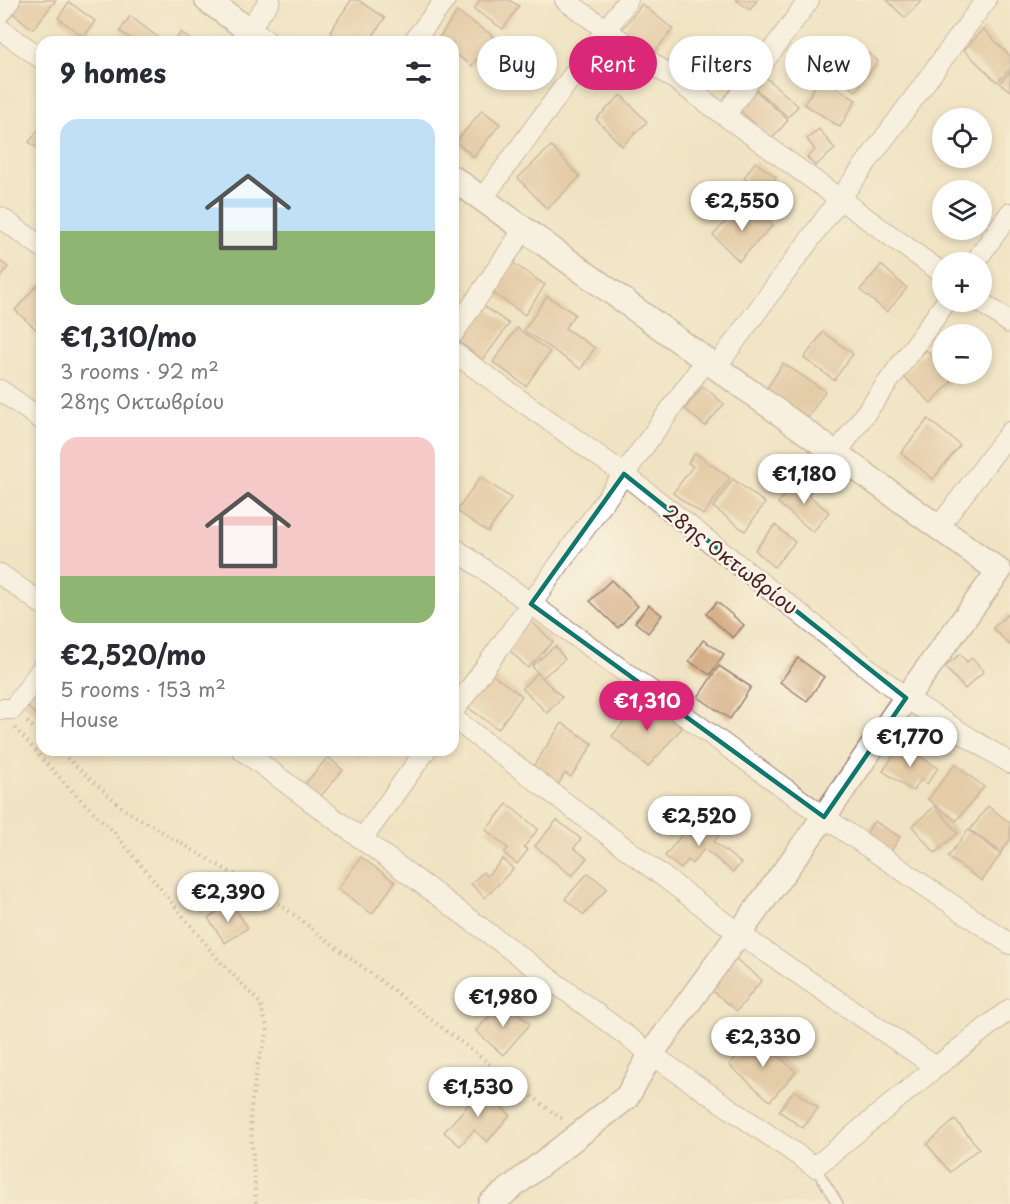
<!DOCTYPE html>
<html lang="en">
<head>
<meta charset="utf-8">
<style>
  :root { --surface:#fff; --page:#f2f2f3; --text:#2b2b33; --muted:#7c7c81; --accent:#db2777 }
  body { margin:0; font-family:"Playpen Sans",sans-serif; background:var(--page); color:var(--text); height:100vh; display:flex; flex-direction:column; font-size:22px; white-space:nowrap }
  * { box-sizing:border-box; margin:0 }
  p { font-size:20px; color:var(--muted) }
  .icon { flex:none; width:33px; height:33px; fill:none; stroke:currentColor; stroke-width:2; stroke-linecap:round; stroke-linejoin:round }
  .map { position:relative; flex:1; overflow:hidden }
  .details { position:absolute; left:36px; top:36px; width:423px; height:720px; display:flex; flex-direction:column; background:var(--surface); border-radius:18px; box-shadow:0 3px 9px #0003 }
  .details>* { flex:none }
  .banner { position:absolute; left:477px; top:36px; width:442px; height:54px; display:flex; gap:12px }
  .buttons { position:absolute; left:932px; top:108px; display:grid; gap:12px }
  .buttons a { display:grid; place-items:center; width:60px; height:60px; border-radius:50%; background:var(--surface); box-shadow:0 3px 9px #0003; font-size:30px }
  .price { position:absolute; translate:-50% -51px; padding:0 14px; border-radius:21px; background:#fff; color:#222; font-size:20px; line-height:39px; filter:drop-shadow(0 2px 3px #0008) }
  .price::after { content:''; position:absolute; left:50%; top:36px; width:18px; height:14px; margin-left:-9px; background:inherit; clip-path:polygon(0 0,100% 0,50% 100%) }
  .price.on { background:var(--accent); color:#fff }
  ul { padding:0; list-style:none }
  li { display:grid; align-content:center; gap:12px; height:318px; padding:0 24px }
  li span { display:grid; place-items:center; height:186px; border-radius:18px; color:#555 }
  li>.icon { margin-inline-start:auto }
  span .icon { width:108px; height:108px; fill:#fffc; stroke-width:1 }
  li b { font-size:26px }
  h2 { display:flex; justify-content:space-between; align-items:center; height:72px; padding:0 24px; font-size:26px }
  .pill { padding:0 21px; border-radius:27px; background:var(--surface); box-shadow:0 3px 9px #0003; font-size:21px; line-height:54px }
  .pill.on { background:var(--accent); color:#fff }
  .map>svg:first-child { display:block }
</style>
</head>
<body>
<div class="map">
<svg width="1010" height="1204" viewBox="0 0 1010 1204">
  <rect width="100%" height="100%" fill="#fcf5e5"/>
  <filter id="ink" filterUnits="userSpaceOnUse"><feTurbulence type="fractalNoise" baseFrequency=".0167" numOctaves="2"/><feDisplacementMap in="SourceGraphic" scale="12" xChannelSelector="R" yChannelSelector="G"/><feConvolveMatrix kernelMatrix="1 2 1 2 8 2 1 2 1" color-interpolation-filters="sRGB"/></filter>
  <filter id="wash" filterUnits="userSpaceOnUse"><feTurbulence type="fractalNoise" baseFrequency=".008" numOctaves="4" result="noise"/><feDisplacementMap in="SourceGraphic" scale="24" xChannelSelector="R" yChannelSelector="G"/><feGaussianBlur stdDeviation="1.35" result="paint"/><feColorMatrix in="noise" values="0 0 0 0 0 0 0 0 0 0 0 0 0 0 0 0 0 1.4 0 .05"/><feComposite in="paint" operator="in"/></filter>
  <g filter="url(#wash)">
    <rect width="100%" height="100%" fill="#f0e3c3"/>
    <g id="blocks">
      <g fill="#d5af87">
        <path d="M 14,0 L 56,0 L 33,29 L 8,9 Z"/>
        <path d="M 351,0 L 358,0 L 385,18 L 369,42 L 345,42 L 330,32 Z"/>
        <path d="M 480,0 L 509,0 L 519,6 L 503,29 L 474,9 Z"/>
        <path d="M 736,0 L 757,0 L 750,10 Z"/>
        <path d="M 887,0 L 922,0 L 905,18 Z"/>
        <path d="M 69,2 L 95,21 L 84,37 L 58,18 Z"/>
        <path d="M 642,4 L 673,29 L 652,55 L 621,31 Z"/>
        <path d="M 457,12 L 493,36 L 472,66 L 453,52 L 453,42 L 436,42 Z"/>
        <path d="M 130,16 L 164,42 L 135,42 L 120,31 Z"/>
        <path d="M 983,29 L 1010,56 L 1010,69 L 997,82 L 964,50 Z"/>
        <path d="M 181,32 L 193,42 L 174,42 Z"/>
        <path d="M 848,39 L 878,61 L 856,91 L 826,69 Z"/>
        <path d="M 760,72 L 798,106 L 788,117 L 750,84 Z"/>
        <path d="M 1010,72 L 1010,91 L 1000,83 Z"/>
        <path d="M 820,78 L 856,100 L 840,127 L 804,104 Z"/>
        <path d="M 752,87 L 788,120 L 772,139 L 735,106 Z"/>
        <path d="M 621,95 L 647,122 L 622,146 L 596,119 Z"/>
        <path d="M 482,110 L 500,124 L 474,157 L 456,142 Z"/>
        <path d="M 42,125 L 42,152 L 29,142 Z"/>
        <path d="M 819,129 L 835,149 L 815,166 L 807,157 L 815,150 L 807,139 Z"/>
        <path d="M 551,146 L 580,177 L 547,209 L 518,178 Z"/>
        <path d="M 755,162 L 776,177 L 765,193 L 744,178 Z"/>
        <path d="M 742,205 L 755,218 L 760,213 L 773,225 L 739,261 L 713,235 Z"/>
        <path d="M 0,261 L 8,267 L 0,278 Z"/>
        <path d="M 513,263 L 545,285 L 525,315 L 493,293 Z"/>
        <path d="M 881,265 L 907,288 L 887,312 L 860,290 Z"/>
        <path d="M 38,284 L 42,288 L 42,335 L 15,310 Z"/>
        <path d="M 547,296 L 575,314 L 565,328 L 595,348 L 581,369 L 524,330 Z"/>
        <path d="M 484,306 L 509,324 L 483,360 L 458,341 Z"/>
        <path d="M 517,328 L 550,352 L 526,386 L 493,362 Z"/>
        <path d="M 823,332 L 853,354 L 834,380 L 804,358 Z"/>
        <path d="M 926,350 L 942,366 L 942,374 L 950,374 L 955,378 L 931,403 L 902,375 Z"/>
        <path d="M 783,363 L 825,391 L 806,421 L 764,393 Z"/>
        <path d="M 703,386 L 724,404 L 705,426 L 685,409 Z"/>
        <path d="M 928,419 L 960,445 L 933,479 L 901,453 Z"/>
        <path d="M 695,453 L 730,478 L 703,515 L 673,493 L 693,466 L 688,463 Z"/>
        <path d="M 480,477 L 511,498 L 488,532 L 457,511 Z"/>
        <path d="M 800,477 L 814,488 L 808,495 L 829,512 L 813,532 L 778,503 Z"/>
        <path d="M 733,479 L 765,503 L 745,531 L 713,507 Z"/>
        <path d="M 775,525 L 795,542 L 774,567 L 755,550 Z"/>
        <path d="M 611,580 L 638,606 L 618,628 L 590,601 Z"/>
        <path d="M 717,602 L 744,625 L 733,638 L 706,614 Z"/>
        <path d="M 649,605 L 662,615 L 648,633 L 635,622 Z"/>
        <path d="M 1010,612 L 1010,644 L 1009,645 L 993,628 Z"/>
        <path d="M 528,618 L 553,642 L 528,668 L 498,639 Z"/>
        <path d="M 703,640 L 724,654 L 710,675 L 689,661 Z"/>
        <path d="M 555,646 L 565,659 L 542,678 L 532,666 Z"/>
        <path d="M 960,654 L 967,662 L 972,658 L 984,671 L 965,689 L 945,667 Z"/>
        <path d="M 798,658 L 824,677 L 807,701 L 780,682 Z"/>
        <path d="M 719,666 L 751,687 L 730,719 L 698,697 Z"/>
        <path d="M 486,670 L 522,696 L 498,729 L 463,704 Z"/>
        <path d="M 537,673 L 562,697 L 547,713 L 522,688 Z"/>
        <path d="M 42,678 L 42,720 L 21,701 Z"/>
        <path d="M 646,697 L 682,728 L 648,767 L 612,736 Z"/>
        <path d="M 562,723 L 593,744 L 571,777 L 565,773 L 556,788 L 530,771 Z"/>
        <path d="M 901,744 L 938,768 L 927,784 L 921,779 L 913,791 L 883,771 Z"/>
        <path d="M 351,750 L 366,750 L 360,757 Z"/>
        <path d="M 328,757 L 343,770 L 320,797 L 305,784 Z"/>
        <path d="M 955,764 L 984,787 L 956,821 L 928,799 Z"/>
        <path d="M 507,804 L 538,829 L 524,847 L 528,850 L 517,864 L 504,853 L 508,848 L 486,830 Z"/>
        <path d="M 935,806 L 958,833 L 935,853 L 912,826 Z"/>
        <path d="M 988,806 L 1010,823 L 1010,840 L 1001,852 L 970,830 Z"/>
        <path d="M 696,817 L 719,835 L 714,842 L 741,863 L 733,872 L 704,849 L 692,864 L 688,860 L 681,869 L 665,856 Z"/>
        <path d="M 557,820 L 581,839 L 574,848 L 587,858 L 572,876 L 535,846 Z"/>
        <path d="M 874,821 L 900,837 L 890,853 L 864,837 Z"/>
        <path d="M 968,830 L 1001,854 L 982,881 L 948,857 Z"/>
        <path d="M 361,857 L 395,882 L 372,914 L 338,889 Z"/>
        <path d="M 503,859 L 513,869 L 485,898 L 471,884 L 483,872 L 487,876 Z"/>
        <path d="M 588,873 L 607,888 L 584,915 L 565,899 Z"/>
        <path d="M 231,903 L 248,928 L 225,943 L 208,918 Z"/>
        <path d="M 736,959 L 762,980 L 737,1011 L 711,990 Z"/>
        <path d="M 503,1001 L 530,1024 L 503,1055 L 476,1031 Z"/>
        <path d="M 756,1035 L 796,1072 L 770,1101 L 729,1065 Z"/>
        <path d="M 478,1086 L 510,1115 L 487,1142 L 474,1130 L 460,1146 L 444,1132 L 468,1105 L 464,1102 Z"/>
        <path d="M 794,1090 L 818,1108 L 803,1128 L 779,1111 Z"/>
        <path d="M 955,1120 L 979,1148 L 950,1172 L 927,1144 Z"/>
      </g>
    </g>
  </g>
  <g filter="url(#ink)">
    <use href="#blocks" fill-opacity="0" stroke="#9d8177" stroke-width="1.5"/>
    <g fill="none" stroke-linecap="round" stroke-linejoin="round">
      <g stroke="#9d8177" stroke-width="12">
        <path id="service" d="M 815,1167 L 838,1204"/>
      </g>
      <g stroke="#9d8177" stroke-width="22">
        <g id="minor">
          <path d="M 565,0 L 942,273"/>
          <path d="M 0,13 L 10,0"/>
          <path d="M 0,29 L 42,59"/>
          <path d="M 248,30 L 270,0"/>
          <path d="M 413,42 L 445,0"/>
          <path d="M 725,115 L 809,0"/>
          <path d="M 482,199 L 628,0"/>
          <path d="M 0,217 L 42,247"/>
          <path d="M 975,262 L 1010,213"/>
          <path d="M 981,302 L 1010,323"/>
          <path d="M 453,334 L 524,229"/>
          <path d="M 453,352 L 624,474 L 906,698 L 1010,763"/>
          <path d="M 716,367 L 986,0"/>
          <path d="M 0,390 L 42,420"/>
          <path d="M 836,454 L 946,302"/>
          <path d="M 938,528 L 1010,432"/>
          <path d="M 453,547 L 824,817 L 1010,944"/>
          <path d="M 0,574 L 42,604"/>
          <path d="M 0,709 L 13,709 L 42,668"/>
          <path d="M 453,712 L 706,360"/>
          <path d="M 453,718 L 738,933 L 936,1067"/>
          <path d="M 242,750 L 651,1054 L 815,1167 L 936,1067 L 1010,1009"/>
          <path d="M 363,838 L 426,750"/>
        </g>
      </g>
      <g stroke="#9d8177" stroke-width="27">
        <g id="tertiary">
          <path d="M 207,0 L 265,42"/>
          <path d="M 453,178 L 999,571 L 906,698 L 824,817 L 651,1054 L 627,1097 L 490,1204"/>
        </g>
      </g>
      <g stroke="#9d8177" stroke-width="4" stroke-dasharray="1.5 4.5" stroke-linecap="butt">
        <path d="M 27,722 L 42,735"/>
        <path d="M 15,728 L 68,787 L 114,832 L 218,959 L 260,1003 L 268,1031 L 257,1066 L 250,1115 L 256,1204"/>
        <path d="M 58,750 L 125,810 L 264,892 L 562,1119"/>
      </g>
      <use href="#service" stroke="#fff" stroke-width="9"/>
      <use href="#minor" stroke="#fff" stroke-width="20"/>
      <use href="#tertiary" stroke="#fff" stroke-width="24"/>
    </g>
  </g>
  <path d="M0 0H1010V1204H0ZM 624,474 L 906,698 L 824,817 L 531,604 Z" fill="#f0e3c3" fill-opacity=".55" fill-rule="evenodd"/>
  <path fill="none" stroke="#0f766e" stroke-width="4.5" stroke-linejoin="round" d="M 624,474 L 906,698 L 824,817 L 531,604 Z"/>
  <g text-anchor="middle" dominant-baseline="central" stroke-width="5" stroke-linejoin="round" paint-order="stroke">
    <g font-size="20" fill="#4a1f2b" stroke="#fcf5e5">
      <text transform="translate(731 559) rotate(38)">28ης Οκτωβρίου</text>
    </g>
  </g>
</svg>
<div class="buttons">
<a><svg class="icon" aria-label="locate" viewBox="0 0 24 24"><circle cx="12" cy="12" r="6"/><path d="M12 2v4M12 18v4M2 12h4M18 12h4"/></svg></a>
<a><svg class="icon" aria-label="layers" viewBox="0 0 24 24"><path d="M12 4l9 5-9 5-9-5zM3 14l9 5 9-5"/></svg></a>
<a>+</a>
<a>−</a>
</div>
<b class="price" style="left:742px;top:232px">€2,550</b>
<b class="price" style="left:804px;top:505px">€1,180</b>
<b class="price on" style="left:647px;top:732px">€1,310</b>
<b class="price" style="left:910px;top:768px">€1,770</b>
<b class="price" style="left:699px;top:847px">€2,520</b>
<b class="price" style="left:228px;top:923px">€2,390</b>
<b class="price" style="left:503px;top:1028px">€1,980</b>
<b class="price" style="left:763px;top:1068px">€2,330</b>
<b class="price" style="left:478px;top:1118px">€1,530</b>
<div class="banner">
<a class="pill">Buy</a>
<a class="pill on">Rent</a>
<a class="pill">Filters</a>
<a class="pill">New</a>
</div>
<section class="details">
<h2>9 homes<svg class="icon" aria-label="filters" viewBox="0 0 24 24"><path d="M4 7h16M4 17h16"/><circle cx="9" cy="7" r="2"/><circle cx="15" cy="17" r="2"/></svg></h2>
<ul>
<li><span style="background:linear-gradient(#bfe0f5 60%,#8fb573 0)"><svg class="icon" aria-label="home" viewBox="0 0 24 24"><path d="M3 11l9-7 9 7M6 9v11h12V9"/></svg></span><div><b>€1,310/mo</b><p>3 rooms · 92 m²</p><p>28ης Οκτωβρίου</p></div></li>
<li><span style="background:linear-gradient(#f6c9c9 75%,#8fb573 0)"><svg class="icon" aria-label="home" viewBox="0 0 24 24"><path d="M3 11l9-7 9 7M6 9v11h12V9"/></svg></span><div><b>€2,520/mo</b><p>5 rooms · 153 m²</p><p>House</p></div></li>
</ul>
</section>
</div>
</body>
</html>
